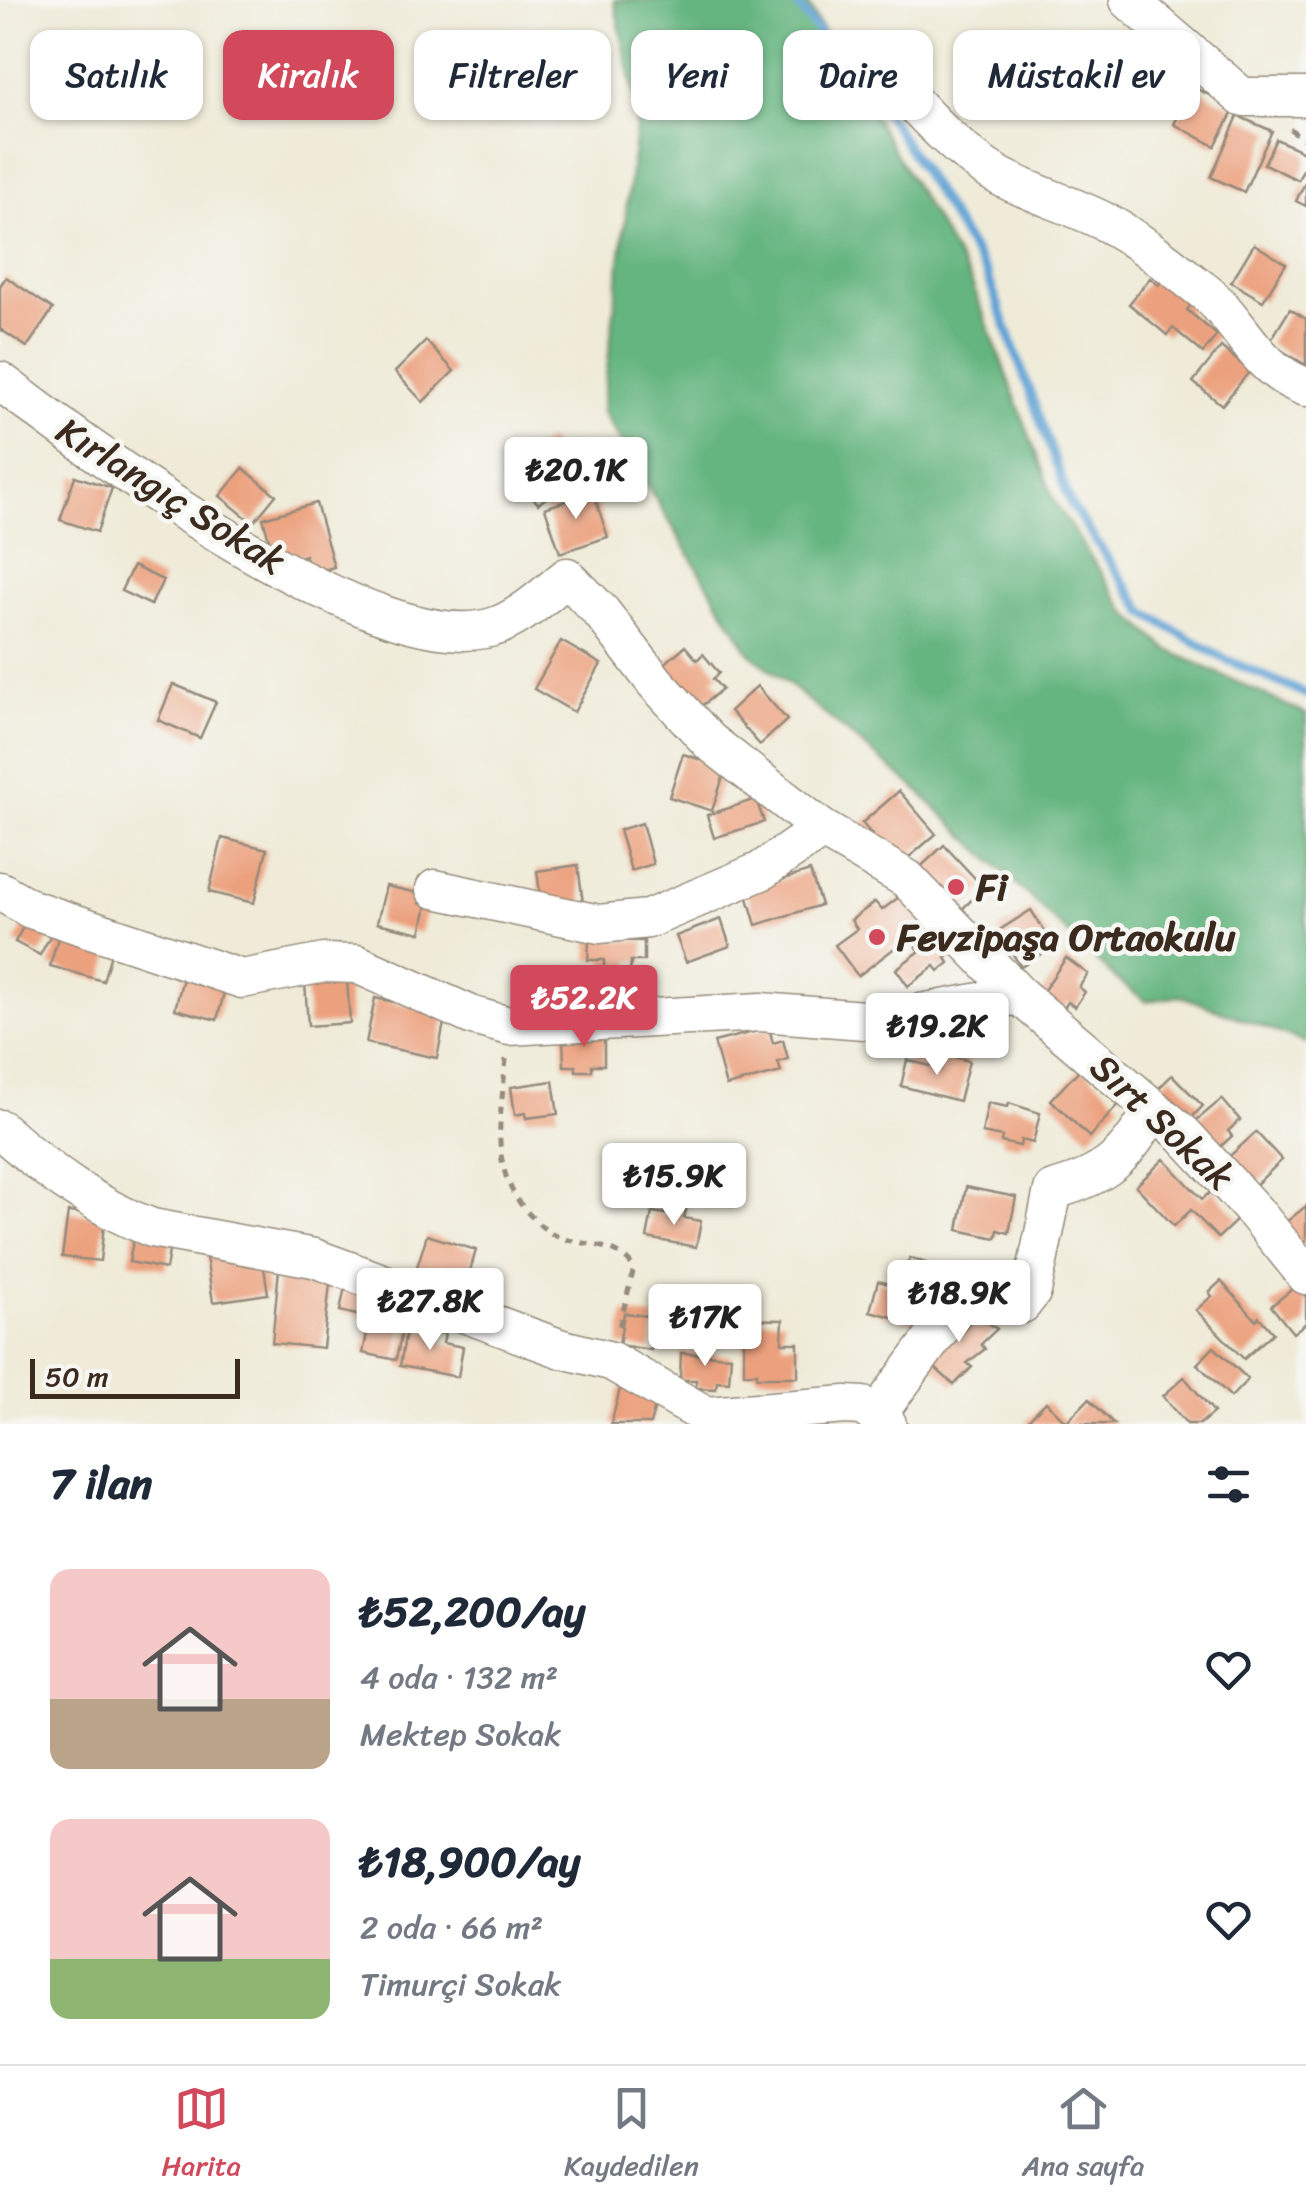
<!DOCTYPE html>
<html lang="tr">
<head>
<meta charset="utf-8">
<style>
  :root { --surface:#fff; --page:#f2f2f3; --text:#1f2937; --muted:#747a83; --line:#e0e1e3; --accent:#d1495b }
  body { margin:0; font-family:Sriracha,sans-serif; background:var(--page); color:var(--text); height:100vh; display:flex; flex-direction:column; font-size:38px; white-space:nowrap }
  * { box-sizing:border-box; margin:0 }
  p { font-size:32px; color:var(--muted) }
  .icon { flex:none; width:55px; height:55px; fill:none; stroke:currentColor; stroke-width:2; stroke-linecap:round; stroke-linejoin:round }
  .map { position:relative; height:1424px; overflow:hidden }
  .details { display:flex; flex-direction:column; background:var(--surface); flex:1 }
  .details>* { flex:none }
  .guide { position:absolute; left:30px; top:30px; width:1248px; height:90px; display:flex; gap:20px }
  .scale { position:absolute; left:30px; bottom:25px; width:210px; box-sizing:border-box; padding-left:10px; border:5px solid #3b2a1e; border-top:0; font-size:28px; line-height:35px; white-space:nowrap; color:#3b2a1e; -webkit-text-stroke:8px #f6f6f2; paint-order:stroke }
  .price { position:absolute; translate:-50% -85px; padding:0 22px; border-radius:10px; background:#fff; color:#222; font-size:32px; line-height:65px; filter:drop-shadow(0 2px 5px #0008) }
  .price::after { content:''; position:absolute; left:50%; top:60px; width:30px; height:22px; margin-left:-15px; background:inherit; clip-path:polygon(0 0,100% 0,50% 100%) }
  .price.current { background:var(--accent); color:#fff }
  ul { padding:0; list-style:none }
  li { display:flex; align-items:center; gap:30px; height:250px; padding:0 50px }
  li span { display:grid; place-items:center; flex:none; width:280px; height:200px; border-radius:20px; color:#555 }
  li>.icon { margin-inline-start:auto }
  span .icon { width:120px; height:120px; fill:#fffc; stroke-width:1 }
  li b { font-size:42px }
  h2 { display:flex; justify-content:space-between; align-items:center; height:120px; padding:0 50px; font-size:42px }
  .pill { padding:0 35px; border-radius:20px; background:var(--surface); box-shadow:0 2px 8px #0004; font-size:35px; line-height:90px }
  .pill.current { background:var(--accent); color:#fff }
  .dock { display:flex; justify-content:space-around; align-items:center; height:140px; border-top:2px solid var(--line); background:var(--surface); font-size:28px; color:var(--muted) }
  .dock a { display:grid; justify-items:center; gap:5px }
  .dock .current { color:var(--accent) }
  .map>svg:first-child { display:block }
</style>
</head>
<body>
<div class="map">
<svg width="1306" height="1424" viewBox="0 0 1306 1424">
  <rect width="100%" height="100%" fill="#f6f6f2"/>
  <filter id="ink" filterUnits="userSpaceOnUse"><feTurbulence type="fractalNoise" baseFrequency=".01" numOctaves="2"/><feDisplacementMap in="SourceGraphic" scale="20" xChannelSelector="R" yChannelSelector="G"/><feConvolveMatrix kernelMatrix="1 2 1 2 8 2 1 2 1" color-interpolation-filters="sRGB"/></filter>
  <filter id="wash" filterUnits="userSpaceOnUse"><feTurbulence type="fractalNoise" baseFrequency=".0048" numOctaves="4" result="noise"/><feDisplacementMap in="SourceGraphic" scale="40" xChannelSelector="R" yChannelSelector="G"/><feGaussianBlur stdDeviation="2.25" result="paint"/><feColorMatrix in="noise" values="0 0 0 0 0 0 0 0 0 0 0 0 0 0 0 0 0 1.4 0 .05"/><feComposite in="paint" operator="in"/></filter>
  <g filter="url(#wash)">
    <rect width="100%" height="100%" fill="#efebd8"/>
    <path fill="#65b580" stroke="#50704f" stroke-width="2.5" d="M 614,0 L 805,0 L 971,281 L 1055,503 L 1128,614 L 1168,650 L 1306,714 L 1306,1043 L 1181,996 L 1146,1001 L 1115,978 L 914,787 L 749,652 L 602,411 L 638,114 Z"/>
    <g fill="none" stroke-linecap="round" stroke-linejoin="round">
      <path stroke="#61a3d5" stroke-width="9" d="M 793,0 L 892,122 L 987,274 L 1071,505 L 1145,613 L 1225,659 L 1306,694"/>
    </g>
    <g id="blocks">
      <g fill="#eca17e">
        <path d="M 1193,87 L 1235,108 L 1215,146 L 1174,124 Z"/>
        <path d="M 1238,116 L 1272,131 L 1244,192 L 1211,177 Z"/>
        <path d="M 1276,139 L 1306,153 L 1306,163 L 1298,180 L 1264,164 Z"/>
        <path d="M 1306,181 L 1306,206 L 1296,201 Z"/>
        <path d="M 1254,244 L 1286,264 L 1263,301 L 1231,282 Z"/>
        <path d="M 6,277 L 53,309 L 27,347 L 0,329 L 0,286 Z"/>
        <path d="M 1165,277 L 1194,301 L 1187,310 L 1217,335 L 1203,353 L 1173,328 L 1167,335 L 1129,304 L 1150,278 L 1159,285 Z"/>
        <path d="M 1290,309 L 1306,319 L 1306,365 L 1269,343 Z"/>
        <path d="M 426,341 L 454,371 L 423,402 L 395,372 Z"/>
        <path d="M 1221,347 L 1250,371 L 1222,405 L 1193,382 Z"/>
        <path d="M 548,440 L 576,476 L 538,504 L 511,468 Z"/>
        <path d="M 243,468 L 276,495 L 253,523 L 220,496 Z"/>
        <path d="M 75,476 L 112,488 L 97,532 L 60,520 Z"/>
        <path d="M 593,492 L 608,537 L 560,553 L 545,508 Z"/>
        <path d="M 316,503 L 334,567 L 310,574 L 305,555 L 276,564 L 263,518 Z"/>
        <path d="M 133,566 L 163,580 L 151,605 L 121,591 Z"/>
        <path d="M 561,641 L 601,664 L 574,712 L 534,689 Z"/>
        <path d="M 685,646 L 697,660 L 703,654 L 719,673 L 713,679 L 722,689 L 692,714 L 656,671 Z"/>
        <path d="M 173,684 L 216,702 L 200,738 L 158,720 Z"/>
        <path d="M 757,686 L 787,720 L 760,745 L 730,711 Z"/>
        <path d="M 683,754 L 726,768 L 712,811 L 669,797 Z"/>
        <path d="M 899,791 L 936,834 L 899,866 L 862,823 Z"/>
        <path d="M 756,799 L 764,822 L 714,838 L 707,815 Z"/>
        <path d="M 642,823 L 653,864 L 631,871 L 619,830 Z"/>
        <path d="M 222,838 L 267,849 L 254,903 L 209,892 Z"/>
        <path d="M 944,845 L 984,888 L 954,917 L 914,873 Z"/>
        <path d="M 578,865 L 583,903 L 542,909 L 537,871 Z"/>
        <path d="M 810,871 L 821,905 L 756,925 L 746,891 Z"/>
        <path d="M 386,886 L 422,894 L 420,903 L 427,905 L 421,933 L 377,923 Z"/>
        <path d="M 903,894 L 926,924 L 858,976 L 835,945 L 857,929 L 851,920 L 875,902 L 882,910 Z"/>
        <path d="M 1031,910 L 1054,946 L 1021,967 L 998,931 Z"/>
        <path d="M 31,912 L 56,925 L 40,955 L 15,942 Z"/>
        <path d="M 721,919 L 730,946 L 686,962 L 676,936 Z"/>
        <path d="M 943,926 L 960,948 L 946,958 L 949,963 L 939,971 L 935,966 L 908,986 L 896,969 L 920,951 L 916,946 Z"/>
        <path d="M 60,931 L 113,947 L 103,981 L 50,966 Z"/>
        <path d="M 589,940 L 644,941 L 644,961 L 631,961 L 630,974 L 604,974 L 604,960 L 588,960 Z"/>
        <path d="M 1066,958 L 1088,974 L 1079,987 L 1085,992 L 1075,1007 L 1068,1002 L 1057,1018 L 1035,1003 Z"/>
        <path d="M 184,974 L 226,985 L 217,1020 L 175,1009 Z"/>
        <path d="M 347,980 L 350,1023 L 308,1026 L 305,983 Z"/>
        <path d="M 375,998 L 446,1013 L 437,1058 L 366,1043 Z"/>
        <path d="M 769,1028 L 773,1043 L 783,1040 L 788,1059 L 778,1062 L 781,1072 L 726,1086 L 714,1042 Z"/>
        <path d="M 604,1032 L 604,1065 L 592,1065 L 592,1071 L 576,1071 L 576,1066 L 564,1066 L 563,1033 Z"/>
        <path d="M 944,1054 L 969,1061 L 959,1101 L 901,1086 L 907,1060 L 941,1069 Z"/>
        <path d="M 1082,1067 L 1120,1103 L 1089,1137 L 1051,1100 Z"/>
        <path d="M 1172,1075 L 1203,1106 L 1179,1130 L 1149,1098 Z"/>
        <path d="M 553,1081 L 558,1114 L 526,1118 L 525,1113 L 515,1115 L 511,1087 Z"/>
        <path d="M 1222,1099 L 1240,1120 L 1228,1131 L 1232,1136 L 1220,1147 L 1215,1141 L 1204,1151 L 1186,1129 Z"/>
        <path d="M 988,1103 L 1008,1107 L 1009,1103 L 1040,1113 L 1033,1143 L 1021,1140 L 1020,1146 L 1001,1142 L 1002,1137 L 982,1133 Z"/>
        <path d="M 1256,1132 L 1282,1160 L 1247,1193 L 1221,1164 Z"/>
        <path d="M 1164,1159 L 1202,1199 L 1213,1190 L 1239,1218 L 1218,1238 L 1191,1210 L 1174,1226 L 1136,1186 Z"/>
        <path d="M 966,1187 L 1016,1197 L 1009,1233 L 998,1230 L 996,1238 L 958,1230 Z"/>
        <path d="M 1306,1206 L 1306,1241 L 1297,1248 L 1280,1227 Z"/>
        <path d="M 666,1207 L 686,1210 L 684,1218 L 701,1221 L 696,1247 L 647,1238 L 652,1212 L 665,1214 Z"/>
        <path d="M 68,1212 L 105,1216 L 100,1261 L 62,1257 Z"/>
        <path d="M 135,1231 L 171,1239 L 166,1269 L 129,1262 Z"/>
        <path d="M 427,1235 L 476,1250 L 464,1292 L 414,1277 Z"/>
        <path d="M 261,1248 L 268,1294 L 213,1302 L 206,1256 Z"/>
        <path d="M 910,1258 L 970,1277 L 957,1300 L 899,1283 Z"/>
        <path d="M 279,1269 L 331,1274 L 323,1348 L 272,1343 Z"/>
        <path d="M 878,1281 L 930,1295 L 922,1325 L 870,1311 Z"/>
        <path d="M 1221,1281 L 1256,1320 L 1259,1317 L 1273,1333 L 1244,1359 L 1196,1310 L 1212,1296 L 1209,1292 Z"/>
        <path d="M 1300,1283 L 1306,1291 L 1306,1323 L 1293,1333 L 1271,1306 Z"/>
        <path d="M 345,1287 L 374,1293 L 369,1318 L 340,1311 Z"/>
        <path d="M 965,1306 L 997,1329 L 981,1344 L 985,1349 L 967,1363 L 972,1367 L 954,1385 L 923,1357 Z"/>
        <path d="M 624,1313 L 655,1317 L 651,1350 L 619,1345 Z"/>
        <path d="M 371,1314 L 404,1321 L 396,1360 L 363,1353 Z"/>
        <path d="M 744,1319 L 783,1320 L 782,1343 L 798,1343 L 798,1377 L 757,1377 L 757,1373 L 744,1373 Z"/>
        <path d="M 407,1326 L 445,1334 L 443,1343 L 463,1347 L 458,1377 L 400,1366 Z"/>
        <path d="M 1214,1347 L 1248,1379 L 1231,1397 L 1197,1364 Z"/>
        <path d="M 681,1353 L 731,1356 L 729,1382 L 717,1381 L 716,1389 L 696,1388 L 696,1380 L 680,1380 Z"/>
        <path d="M 1184,1377 L 1214,1412 L 1200,1424 L 1187,1424 L 1163,1396 Z"/>
        <path d="M 631,1384 L 657,1399 L 650,1424 L 611,1424 L 620,1389 Z"/>
        <path d="M 1089,1399 L 1114,1424 L 1024,1424 L 1046,1402 L 1066,1422 Z"/>
      </g>
    </g>
  </g>
  <g filter="url(#ink)">
    <use href="#blocks" fill-opacity="0" stroke="#958a7b" stroke-width="2.5"/>
    <g fill="none" stroke-linecap="round" stroke-linejoin="round">
      <g stroke="#958a7b" stroke-width="41">
        <g id="minor">
          <path d="M 1129,0 L 1242,97 L 1306,97"/>
          <path d="M 898,86 C 927,118 962,156 1001,177 C 1035,195 1073,205 1107,223 C 1141,241 1171,266 1201,289 C 1241,318 1253,369 1306,387"/>
          <path d="M 0,381 C 91,451 385,670 499,625 C 524,615 546,594 567,577 L 602,613 L 655,682 L 709,741 L 822,829 L 907,879 L 1019,995 L 1183,1134 L 1256,1213 L 1306,1275"/>
          <path d="M 435,889 L 599,924 L 648,919 L 761,871 L 822,829"/>
          <path d="M 0,891 L 31,909 L 242,979 L 324,963 L 357,964 L 473,1016 L 509,1026 L 761,1012 L 877,1021 L 1019,995"/>
          <path d="M 0,1129 C 46,1170 93,1206 152,1228 L 314,1258 L 562,1349 L 611,1361 L 707,1416"/>
          <path d="M 707,1416 L 846,1405 L 863,1406 L 887,1424"/>
          <path d="M 876,1416 L 960,1302 L 978,1291 L 1022,1304 L 1032,1291 L 1053,1190 C 1106,1176 1127,1157 1153,1109"/>
        </g>
      </g>
      <g stroke="#958a7b" stroke-width="5" stroke-dasharray="8 8" stroke-linecap="butt">
        <path d="M 1290,129 L 1306,141"/>
        <path d="M 506,1059 C 501,1119 486,1173 534,1219 C 547,1232 555,1238 573,1241 C 597,1246 619,1246 634,1268 L 618,1332"/>
      </g>
      <use href="#minor" stroke="#fff" stroke-width="38"/>
    </g>
  </g>
  <g fill="#d1495b" stroke="#f6f6f2" stroke-width="4">
    <circle cx="956" cy="887" r="10"/>
    <circle cx="877" cy="937" r="10"/>
  </g>
  <g text-anchor="middle" dominant-baseline="central" stroke-width="9" stroke-linejoin="round" paint-order="stroke">
    <g font-size="38" fill="#3b2a1e" stroke="#f6f6f2">
      <text transform="translate(171 496) rotate(32)">Kırlangıç Sokak</text>
      <text transform="translate(1162 1122) rotate(43)">Sırt Sokak</text>
    </g>
    <g font-size="38" font-weight="bold" fill="#3b2a1e" stroke="#f6f6f2" text-anchor="start">
      <text x="976" y="887">Fi</text>
      <text x="897" y="937">Fevzipaşa Ortaokulu</text>
    </g>
  </g>
</svg>
<div class="scale">50 m</div>
<b class="price" style="left:576px;top:522px">₺20.1K</b>
<b class="price current" style="left:584px;top:1050px">₺52.2K</b>
<b class="price" style="left:937px;top:1078px">₺19.2K</b>
<b class="price" style="left:674px;top:1228px">₺15.9K</b>
<b class="price" style="left:959px;top:1345px">₺18.9K</b>
<b class="price" style="left:430px;top:1353px">₺27.8K</b>
<b class="price" style="left:705px;top:1369px">₺17K</b>
<div class="guide">
<a class="pill">Satılık</a>
<a class="pill current">Kiralık</a>
<a class="pill">Filtreler</a>
<a class="pill">Yeni</a>
<a class="pill">Daire</a>
<a class="pill">Müstakil ev</a>
</div>
</div>
<section class="details">
<h2>7 ilan<svg class="icon" aria-label="filters" viewBox="0 0 24 24"><path d="M4 7h16M4 17h16"/><circle cx="9" cy="7" r="2"/><circle cx="15" cy="17" r="2"/></svg></h2>
<ul>
<li><span style="background:linear-gradient(#f6c9c9 65%,#b9a48a 0)"><svg class="icon" aria-label="home" viewBox="0 0 24 24"><path d="M3 11l9-7 9 7M6 9v11h12V9"/></svg></span><div><b>₺52,200/ay</b><p>4 oda · 132 m²</p><p>Mektep Sokak</p></div><svg class="icon" aria-label="heart" viewBox="0 0 24 24"><path d="M12 20l-8-8c-3-5 5-10 8-4 3-6 11-1 8 4z"/></svg></li>
<li><span style="background:linear-gradient(#f6c9c9 70%,#8fb573 0)"><svg class="icon" aria-label="home" viewBox="0 0 24 24"><path d="M3 11l9-7 9 7M6 9v11h12V9"/></svg></span><div><b>₺18,900/ay</b><p>2 oda · 66 m²</p><p>Timurçi Sokak</p></div><svg class="icon" aria-label="heart" viewBox="0 0 24 24"><path d="M12 20l-8-8c-3-5 5-10 8-4 3-6 11-1 8 4z"/></svg></li>
</ul>
</section>
<nav class="dock">
<a class="current"><svg class="icon" aria-label="map" viewBox="0 0 24 24"><path d="M3 6l6-2 6 2 6-2v14l-6 2-6-2-6 2zM9 4v14M15 6v14"/></svg>Harita</a>
<a><svg class="icon" aria-label="saved" viewBox="0 0 24 24"><path d="M7 4h10v16l-5-4-5 4z"/></svg>Kaydedilen</a>
<a><svg class="icon" aria-label="home" viewBox="0 0 24 24"><path d="M3 11l9-7 9 7M6 9v11h12V9"/></svg>Ana sayfa</a>
</nav>
</body>
</html>
